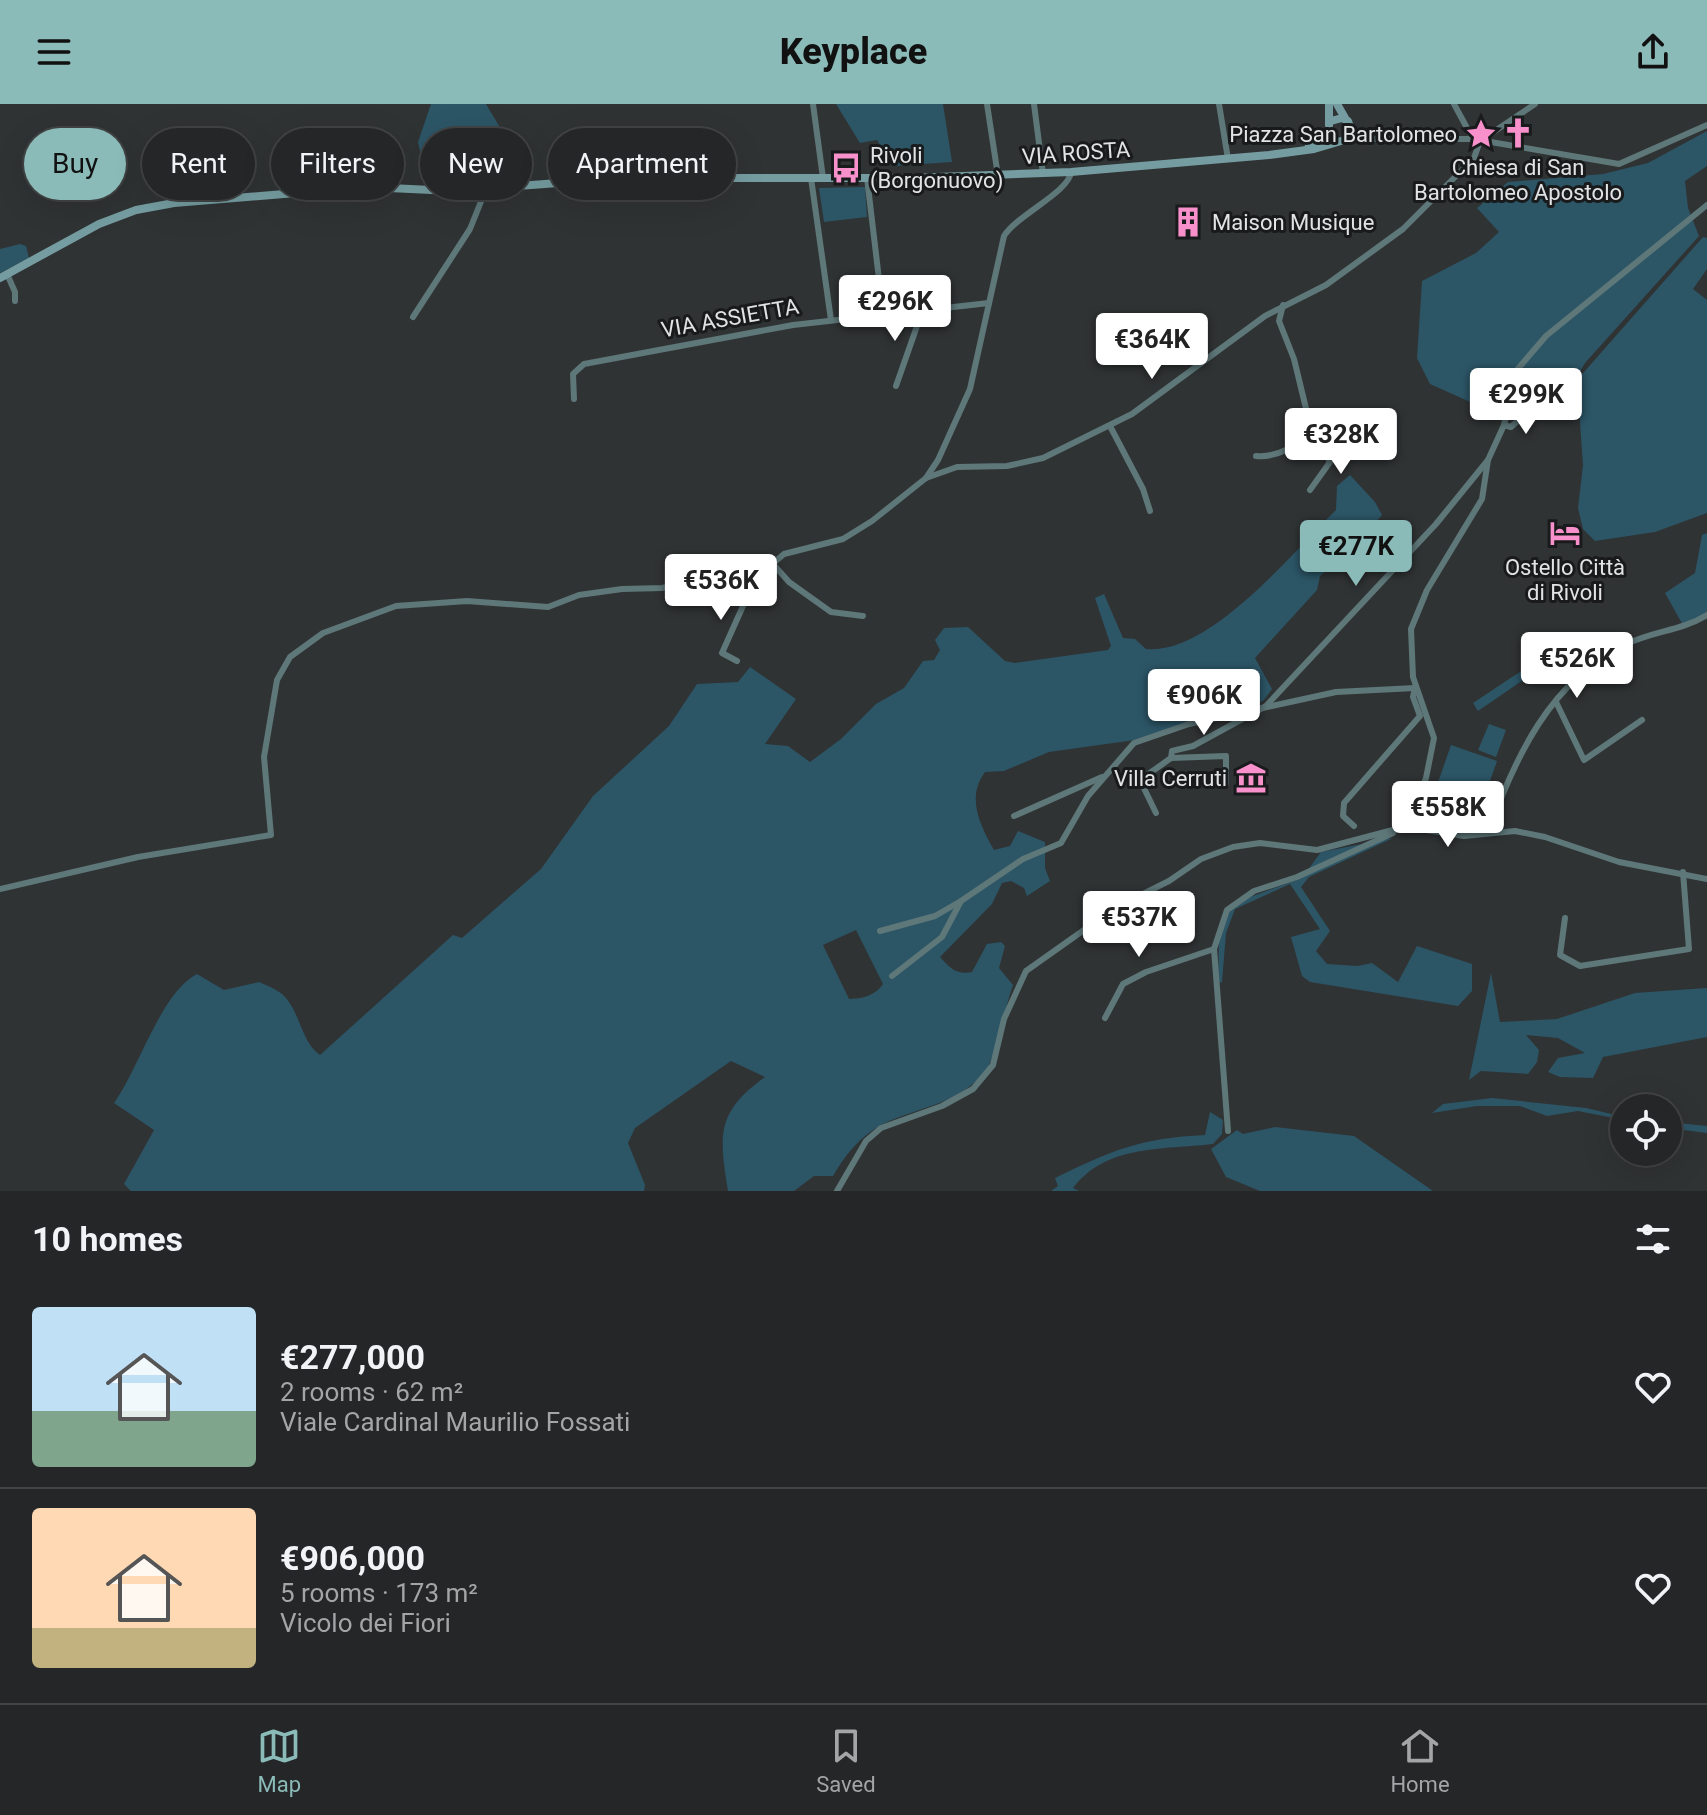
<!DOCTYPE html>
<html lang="en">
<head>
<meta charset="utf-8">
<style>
  :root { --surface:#242627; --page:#303233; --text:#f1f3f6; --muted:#a3a5a7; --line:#414344; --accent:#8bbbb9 }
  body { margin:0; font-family:Roboto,sans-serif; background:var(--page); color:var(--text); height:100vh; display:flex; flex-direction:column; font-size:30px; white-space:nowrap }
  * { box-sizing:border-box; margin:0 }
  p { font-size:26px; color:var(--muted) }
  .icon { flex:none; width:44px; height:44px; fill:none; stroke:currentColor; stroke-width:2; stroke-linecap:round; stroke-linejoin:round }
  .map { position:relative; height:1087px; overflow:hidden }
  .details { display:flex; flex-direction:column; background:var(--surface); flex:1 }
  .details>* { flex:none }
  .top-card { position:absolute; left:24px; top:24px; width:800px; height:72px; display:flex; gap:16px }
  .tools { position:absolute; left:1610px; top:990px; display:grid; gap:16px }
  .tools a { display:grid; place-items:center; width:72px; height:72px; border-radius:50%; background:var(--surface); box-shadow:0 8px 32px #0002,0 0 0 2px var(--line); font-size:40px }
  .price { position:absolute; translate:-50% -68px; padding:0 18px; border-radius:8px; background:#fff; color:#222; font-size:26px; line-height:52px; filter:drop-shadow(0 2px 4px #0008) }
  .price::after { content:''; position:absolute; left:50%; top:48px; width:24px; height:18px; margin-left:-12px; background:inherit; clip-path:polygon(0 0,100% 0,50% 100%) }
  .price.selected { background:var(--accent); color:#111 }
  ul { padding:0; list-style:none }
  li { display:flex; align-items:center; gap:24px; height:200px; padding:0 32px }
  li+li { border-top:2px solid var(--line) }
  li span { display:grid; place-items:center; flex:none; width:224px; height:160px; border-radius:8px; color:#555 }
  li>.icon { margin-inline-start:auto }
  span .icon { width:96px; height:96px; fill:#fffc; stroke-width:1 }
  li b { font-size:34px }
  h2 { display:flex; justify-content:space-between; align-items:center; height:96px; padding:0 32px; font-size:34px }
  .pill { padding:0 28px; border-radius:36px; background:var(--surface); box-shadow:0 8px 32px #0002,0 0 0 2px var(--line); font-size:28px; line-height:72px }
  .pill.selected { background:var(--accent); color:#111 }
  header { display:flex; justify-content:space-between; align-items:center; height:104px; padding:0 32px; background:var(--accent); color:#111; font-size:36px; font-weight:800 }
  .tab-bar { display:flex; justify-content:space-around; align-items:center; height:112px; border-top:2px solid var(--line); background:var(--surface); font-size:22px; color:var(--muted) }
  .tab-bar a { display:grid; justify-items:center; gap:4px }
  .tab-bar .selected { color:var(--accent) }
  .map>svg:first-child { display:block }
</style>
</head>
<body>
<header><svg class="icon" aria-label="menu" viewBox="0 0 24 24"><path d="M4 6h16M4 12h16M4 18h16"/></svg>Keyplace<svg class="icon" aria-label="share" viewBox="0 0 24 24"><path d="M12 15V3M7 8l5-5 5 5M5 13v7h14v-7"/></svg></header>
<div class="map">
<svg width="1707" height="1087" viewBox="0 0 1707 1087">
  <rect width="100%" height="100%" fill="#303334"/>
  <g fill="#2c5566" fill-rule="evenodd">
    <path d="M 431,0 L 486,0 L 525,66 L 529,81 L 428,86 L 418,38 Z"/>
    <path d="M 836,0 L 943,0 L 952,58 L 893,62 L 877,36 L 860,39 Z"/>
    <path d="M 1707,27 L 1707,62 L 1685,77 L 1688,104 L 1699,132 L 1585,259 L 1575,276 L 1576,293 L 1554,290 L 1537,307 L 1517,289 L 1503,289 L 1497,310 L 1430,280 L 1417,254 L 1422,177 L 1476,149 L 1499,128 L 1477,104 L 1508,78 L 1603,70 L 1648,59 Z"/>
    <path d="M 865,83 L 867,113 L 824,118 L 819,84 Z"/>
    <path d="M 1703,133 L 1707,134 L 1707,165 L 1693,185 L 1707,196 L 1707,409 L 1655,428 L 1595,437 L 1583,425 L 1578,404 L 1583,361 L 1577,276 Z"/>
    <path d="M 20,140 L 26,142 L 29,154 L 0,169 L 0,145 Z"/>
    <path d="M 1350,371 L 1375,398 L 1382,411 L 1353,445 L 1320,472 L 1317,486 L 1255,554 L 1272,585 L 1263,597 L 1135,636 L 1049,648 L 1004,667 L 985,668 C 966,694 980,721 994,746 L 1010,742 L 1018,727 L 1045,738 L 1045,764 L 1050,777 L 1027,792 L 1024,784 L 1011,777 L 1002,779 L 992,800 L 940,853 C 950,864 956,871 972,868 L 987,840 L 1001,838 L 1005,842 L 999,864 L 1013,881 C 1006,900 996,950 988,963 C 963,1000 920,1002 883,1020 C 860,1032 845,1051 833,1072 L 814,1072 L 794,1087 L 728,1087 C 719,1031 716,1008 765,973 L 731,957 L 635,1024 L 628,1039 L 645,1081 L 644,1087 L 131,1087 L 124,1080 L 154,1026 L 114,999 C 139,965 161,888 197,870 L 224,886 L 259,878 C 266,881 276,885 282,890 C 301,907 300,937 320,951 L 453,831 L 462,834 L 541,765 L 593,692 L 669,622 L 697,580 L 738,578 L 750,563 L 796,595 L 765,640 L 788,642 L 810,658 L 841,635 L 876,600 L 904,584 L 923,557 L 934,556 L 940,546 L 935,536 L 944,524 L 968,523 L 1005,557 L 1015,559 L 1108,546 L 1111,542 L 1095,494 L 1104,490 L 1123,534 L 1135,535 L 1146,545 C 1209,552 1294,447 1336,406 L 1337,382 ZM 856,826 L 883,880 C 876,891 862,895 849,895 L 823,841 Z"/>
    <path d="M 1707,429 L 1707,510 L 1684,523 L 1665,489 L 1695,469 L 1702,431 Z"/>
    <path d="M 1527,563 L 1532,570 L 1478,607 L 1473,599 Z"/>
    <path d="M 1489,620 L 1506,626 L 1496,653 L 1478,646 Z"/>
    <path d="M 1451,641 L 1497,657 L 1473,726 L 1427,710 Z"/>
    <path d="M 1393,734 L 1309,773 L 1301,783 L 1330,827 L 1316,847 L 1327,860 L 1358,862 L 1372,859 L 1398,878 L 1417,842 L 1472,860 L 1472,887 L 1458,902 L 1310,878 L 1302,872 L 1291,833 L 1320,825 L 1290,780 L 1235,805 L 1226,829 L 1222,878 L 1218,879 L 1219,835 L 1228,809 L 1245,795 L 1302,774 L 1321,748 Z"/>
    <path d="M 1491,869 L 1500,918 L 1557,915 L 1635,889 L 1707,884 L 1707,933 L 1603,953 L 1593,974 L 1560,973 L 1548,968 L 1558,954 L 1585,949 L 1558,934 L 1526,931 L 1539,946 L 1537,958 L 1528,970 L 1481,967 L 1469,976 Z"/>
    <path d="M 1492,994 L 1586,1004 L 1624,1013 L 1624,1016 L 1578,1007 L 1547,1012 L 1520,1002 L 1477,1002 L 1432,1009 L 1443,1000 Z"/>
    <path d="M 1210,1008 L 1223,1016 L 1222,1030 L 1213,1040 C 1163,1046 1107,1040 1073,1084 L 1079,1087 L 1051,1087 L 1058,1082 L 1055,1074 C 1112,1046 1141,1034 1205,1031 Z"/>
    <path d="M 1668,1018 L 1707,1022 L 1707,1029 L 1668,1024 Z"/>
    <path d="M 1275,1023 L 1354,1032 L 1433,1087 L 1260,1087 L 1226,1073 L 1211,1045 L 1237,1026 L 1243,1030 Z"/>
  </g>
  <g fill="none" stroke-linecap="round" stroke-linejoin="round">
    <g stroke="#5e7779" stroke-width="6">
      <path d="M 813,0 L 823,74"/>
      <path d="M 987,0 L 998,72"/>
      <path d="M 1034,0 L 1043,70"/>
      <path d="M 1219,0 L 1228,55"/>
      <path d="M 1454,0 L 1473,35"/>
      <path d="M 1348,35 L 1473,35 L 1619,60 L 1707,21"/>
      <path d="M 811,74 L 831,216"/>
      <path d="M 867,74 L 883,209"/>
      <path d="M 7,170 L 15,188 L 15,197"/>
      <path d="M 1283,201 L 1279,217 L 1294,255 L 1311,325 L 1330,358 L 1310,386"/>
      <path d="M 413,213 L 470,125 L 486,85"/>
      <path d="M 896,282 L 923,205"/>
      <path d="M 574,295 L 573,270 L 584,260 L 793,221 L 989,199"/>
      <path d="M 1504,321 L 1511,323 L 1521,314 L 1519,303 L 1509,303"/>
      <path d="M 1110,322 L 1143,385 L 1150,407"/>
      <path d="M 1256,352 C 1278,354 1296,341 1313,329"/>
      <path d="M 926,374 L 938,356 L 970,285 L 1004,132 C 1017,111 1069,88 1071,68"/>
      <path d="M 773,460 L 789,478 L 831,508 L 863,512"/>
      <path d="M 737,557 L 722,549 L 747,493 L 771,468 L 770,462 L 784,450 L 843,435 L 872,417 L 926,374 L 957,363 L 1007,362 L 1043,354 L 1132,310 L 1265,212 L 1326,181 L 1403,125 L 1474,54 L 1480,37 L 1535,0"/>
      <path d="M 1556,598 L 1584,656 L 1642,616"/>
      <path d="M 1171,654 L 1226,652 L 1226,680"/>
      <path d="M 1156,709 L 1140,676 L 1171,654 L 1172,647 L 1193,642 L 1266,602 L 1436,420 L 1488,356 L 1504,321 L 1516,267 L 1546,232 L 1707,101"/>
      <path d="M 1014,712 L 1102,673"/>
      <path d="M 1354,722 L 1343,712 L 1344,699 L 1420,612 L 1413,593 L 1415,584"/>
      <path d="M 1407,723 L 1464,732 L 1515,727 L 1545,733 L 1619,758 L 1707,775"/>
      <path d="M 1488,728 C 1515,654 1550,576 1627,540 C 1653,527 1681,527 1707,511"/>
      <path d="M 0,785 L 138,753 L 271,731 L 264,653 L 277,576 L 290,553 L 323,529 L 396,502 L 467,497 L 548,503 L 579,491 L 622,485 L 662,484 L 770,462"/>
      <path d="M 1565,814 L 1560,851 L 1580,862 L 1689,845 L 1683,768"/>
      <path d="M 880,827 L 935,812 L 961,797"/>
      <path d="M 892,872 L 942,833 L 961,797 L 1023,755 L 1061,739 L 1088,692 L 1134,639 L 1189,620 L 1336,588 L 1415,584"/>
      <path d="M 1105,914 L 1123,880 L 1146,868 L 1214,845"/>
      <path d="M 1228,1027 L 1214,845 L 1227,806 L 1254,787 L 1297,773 L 1393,729"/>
      <path d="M 837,1087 L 866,1037 L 881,1024 L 942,1002 L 973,985 L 993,961 L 1004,915 L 1026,867 L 1115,804 L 1169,777 L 1201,755 L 1233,743 L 1260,739 L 1317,746 L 1408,722 L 1426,674 L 1434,634 L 1413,573 L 1411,525 L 1427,486 L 1482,395 L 1488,356"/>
    </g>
    <g stroke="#759da1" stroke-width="8">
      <path d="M 1337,0 L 1345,14"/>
      <path d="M 1329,21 L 1329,0"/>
      <path d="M 1309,42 L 1328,30"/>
      <path d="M 0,174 L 99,120 L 136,106 L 174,99 L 368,83 L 453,87 L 625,74 L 910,74 L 1071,68 L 1269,51 L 1314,45 L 1348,35 L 1352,28 L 1348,17 L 1342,14 L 1331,17"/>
    </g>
  </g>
  <defs>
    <g id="church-bare" transform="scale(2.4)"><path d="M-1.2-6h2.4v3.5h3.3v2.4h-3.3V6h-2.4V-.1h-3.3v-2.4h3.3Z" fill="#f890cb" stroke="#191a1b" stroke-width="2.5" paint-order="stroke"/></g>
    <g id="sight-bare" transform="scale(2.4)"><path d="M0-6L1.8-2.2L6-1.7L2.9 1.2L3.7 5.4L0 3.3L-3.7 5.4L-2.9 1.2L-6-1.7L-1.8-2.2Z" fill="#f890cb" stroke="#191a1b" stroke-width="2.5" paint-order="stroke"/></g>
    <g id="bus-bare" transform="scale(2.4)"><path d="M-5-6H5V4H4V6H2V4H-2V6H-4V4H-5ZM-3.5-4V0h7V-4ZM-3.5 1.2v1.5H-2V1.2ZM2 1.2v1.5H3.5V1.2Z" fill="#f890cb" stroke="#191a1b" stroke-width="2.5" paint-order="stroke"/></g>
    <g id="building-bare" transform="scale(2.4)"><path d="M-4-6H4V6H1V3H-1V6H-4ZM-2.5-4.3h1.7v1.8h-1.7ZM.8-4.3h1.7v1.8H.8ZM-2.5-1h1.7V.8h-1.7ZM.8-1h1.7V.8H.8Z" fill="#f890cb" stroke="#191a1b" stroke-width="2.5" paint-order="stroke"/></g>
    <g id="hotel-bare" transform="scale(2.4)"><path d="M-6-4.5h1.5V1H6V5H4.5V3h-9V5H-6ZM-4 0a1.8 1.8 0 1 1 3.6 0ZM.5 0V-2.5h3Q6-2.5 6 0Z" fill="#f890cb" stroke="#191a1b" stroke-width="2.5" paint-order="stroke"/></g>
    <g id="museum-bare" transform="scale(2.4)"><path d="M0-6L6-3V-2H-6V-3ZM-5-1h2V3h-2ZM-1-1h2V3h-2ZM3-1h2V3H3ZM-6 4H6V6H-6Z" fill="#f890cb" stroke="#191a1b" stroke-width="2.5" paint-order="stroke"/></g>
  </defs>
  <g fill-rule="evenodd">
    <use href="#church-bare" x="1518" y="29"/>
    <use href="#sight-bare" x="1481" y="30"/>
    <use href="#bus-bare" x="846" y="64"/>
    <use href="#building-bare" x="1188" y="118"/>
    <use href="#hotel-bare" x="1565" y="429"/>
    <use href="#museum-bare" x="1251" y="674"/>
  </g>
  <g text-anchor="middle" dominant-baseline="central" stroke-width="6" stroke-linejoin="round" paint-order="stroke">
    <g font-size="22" fill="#e1e3e4" stroke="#191a1b" text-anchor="end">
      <text x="1457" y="30">Piazza San Bartolomeo</text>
      <text x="870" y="51" text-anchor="start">Rivoli<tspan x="870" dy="25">(Borgonuovo)</tspan></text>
      <text x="1518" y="63" text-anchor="middle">Chiesa di San<tspan x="1518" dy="25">Bartolomeo Apostolo</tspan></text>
      <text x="1212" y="118" text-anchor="start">Maison Musique</text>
      <text x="1565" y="463" text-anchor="middle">Ostello Città<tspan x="1565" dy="25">di Rivoli</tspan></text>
      <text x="1227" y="674">Villa Cerruti</text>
    </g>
    <g font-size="22" fill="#e1e3e4" stroke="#191a1b">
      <text transform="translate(1076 49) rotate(-4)">VIA ROSTA</text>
      <text transform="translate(730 214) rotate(-10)">VIA ASSIETTA</text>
    </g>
  </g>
</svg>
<div class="tools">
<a><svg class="icon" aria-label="locate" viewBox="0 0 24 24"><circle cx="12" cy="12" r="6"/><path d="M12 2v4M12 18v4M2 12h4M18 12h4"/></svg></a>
</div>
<b class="price" style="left:895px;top:239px">€296K</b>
<b class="price" style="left:1152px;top:277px">€364K</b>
<b class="price" style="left:1526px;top:332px">€299K</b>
<b class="price" style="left:1341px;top:372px">€328K</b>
<b class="price selected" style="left:1356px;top:484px">€277K</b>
<b class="price" style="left:721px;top:518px">€536K</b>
<b class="price" style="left:1577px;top:596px">€526K</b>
<b class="price" style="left:1204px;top:633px">€906K</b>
<b class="price" style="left:1448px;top:745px">€558K</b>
<b class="price" style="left:1139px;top:855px">€537K</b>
<div class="top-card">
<a class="pill selected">Buy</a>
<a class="pill">Rent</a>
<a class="pill">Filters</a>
<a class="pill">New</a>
<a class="pill">Apartment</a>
</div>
</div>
<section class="details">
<h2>10 homes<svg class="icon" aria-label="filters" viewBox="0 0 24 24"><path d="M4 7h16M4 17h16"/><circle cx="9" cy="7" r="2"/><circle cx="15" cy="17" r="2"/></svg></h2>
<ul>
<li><span style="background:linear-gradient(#bfe0f5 65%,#7fa58c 0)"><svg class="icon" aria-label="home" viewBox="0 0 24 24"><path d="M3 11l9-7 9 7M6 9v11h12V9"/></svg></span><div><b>€277,000</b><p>2 rooms · 62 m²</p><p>Viale Cardinal Maurilio Fossati</p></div><svg class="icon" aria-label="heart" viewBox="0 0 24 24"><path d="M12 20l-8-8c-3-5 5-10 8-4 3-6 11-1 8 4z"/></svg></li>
<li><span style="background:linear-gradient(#ffd9b3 75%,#c2b280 0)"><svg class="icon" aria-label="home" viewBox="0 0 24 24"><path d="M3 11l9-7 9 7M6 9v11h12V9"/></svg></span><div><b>€906,000</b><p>5 rooms · 173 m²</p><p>Vicolo dei Fiori</p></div><svg class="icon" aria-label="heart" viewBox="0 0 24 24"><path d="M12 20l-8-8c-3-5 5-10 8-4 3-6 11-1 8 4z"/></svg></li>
</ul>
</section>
<nav class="tab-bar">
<a class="selected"><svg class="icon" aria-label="map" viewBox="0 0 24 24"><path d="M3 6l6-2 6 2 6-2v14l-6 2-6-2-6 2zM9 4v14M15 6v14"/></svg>Map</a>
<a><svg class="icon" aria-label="saved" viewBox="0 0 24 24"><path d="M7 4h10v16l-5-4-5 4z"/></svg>Saved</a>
<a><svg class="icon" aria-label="home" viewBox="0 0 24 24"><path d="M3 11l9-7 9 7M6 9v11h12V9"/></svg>Home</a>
</nav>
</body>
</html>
